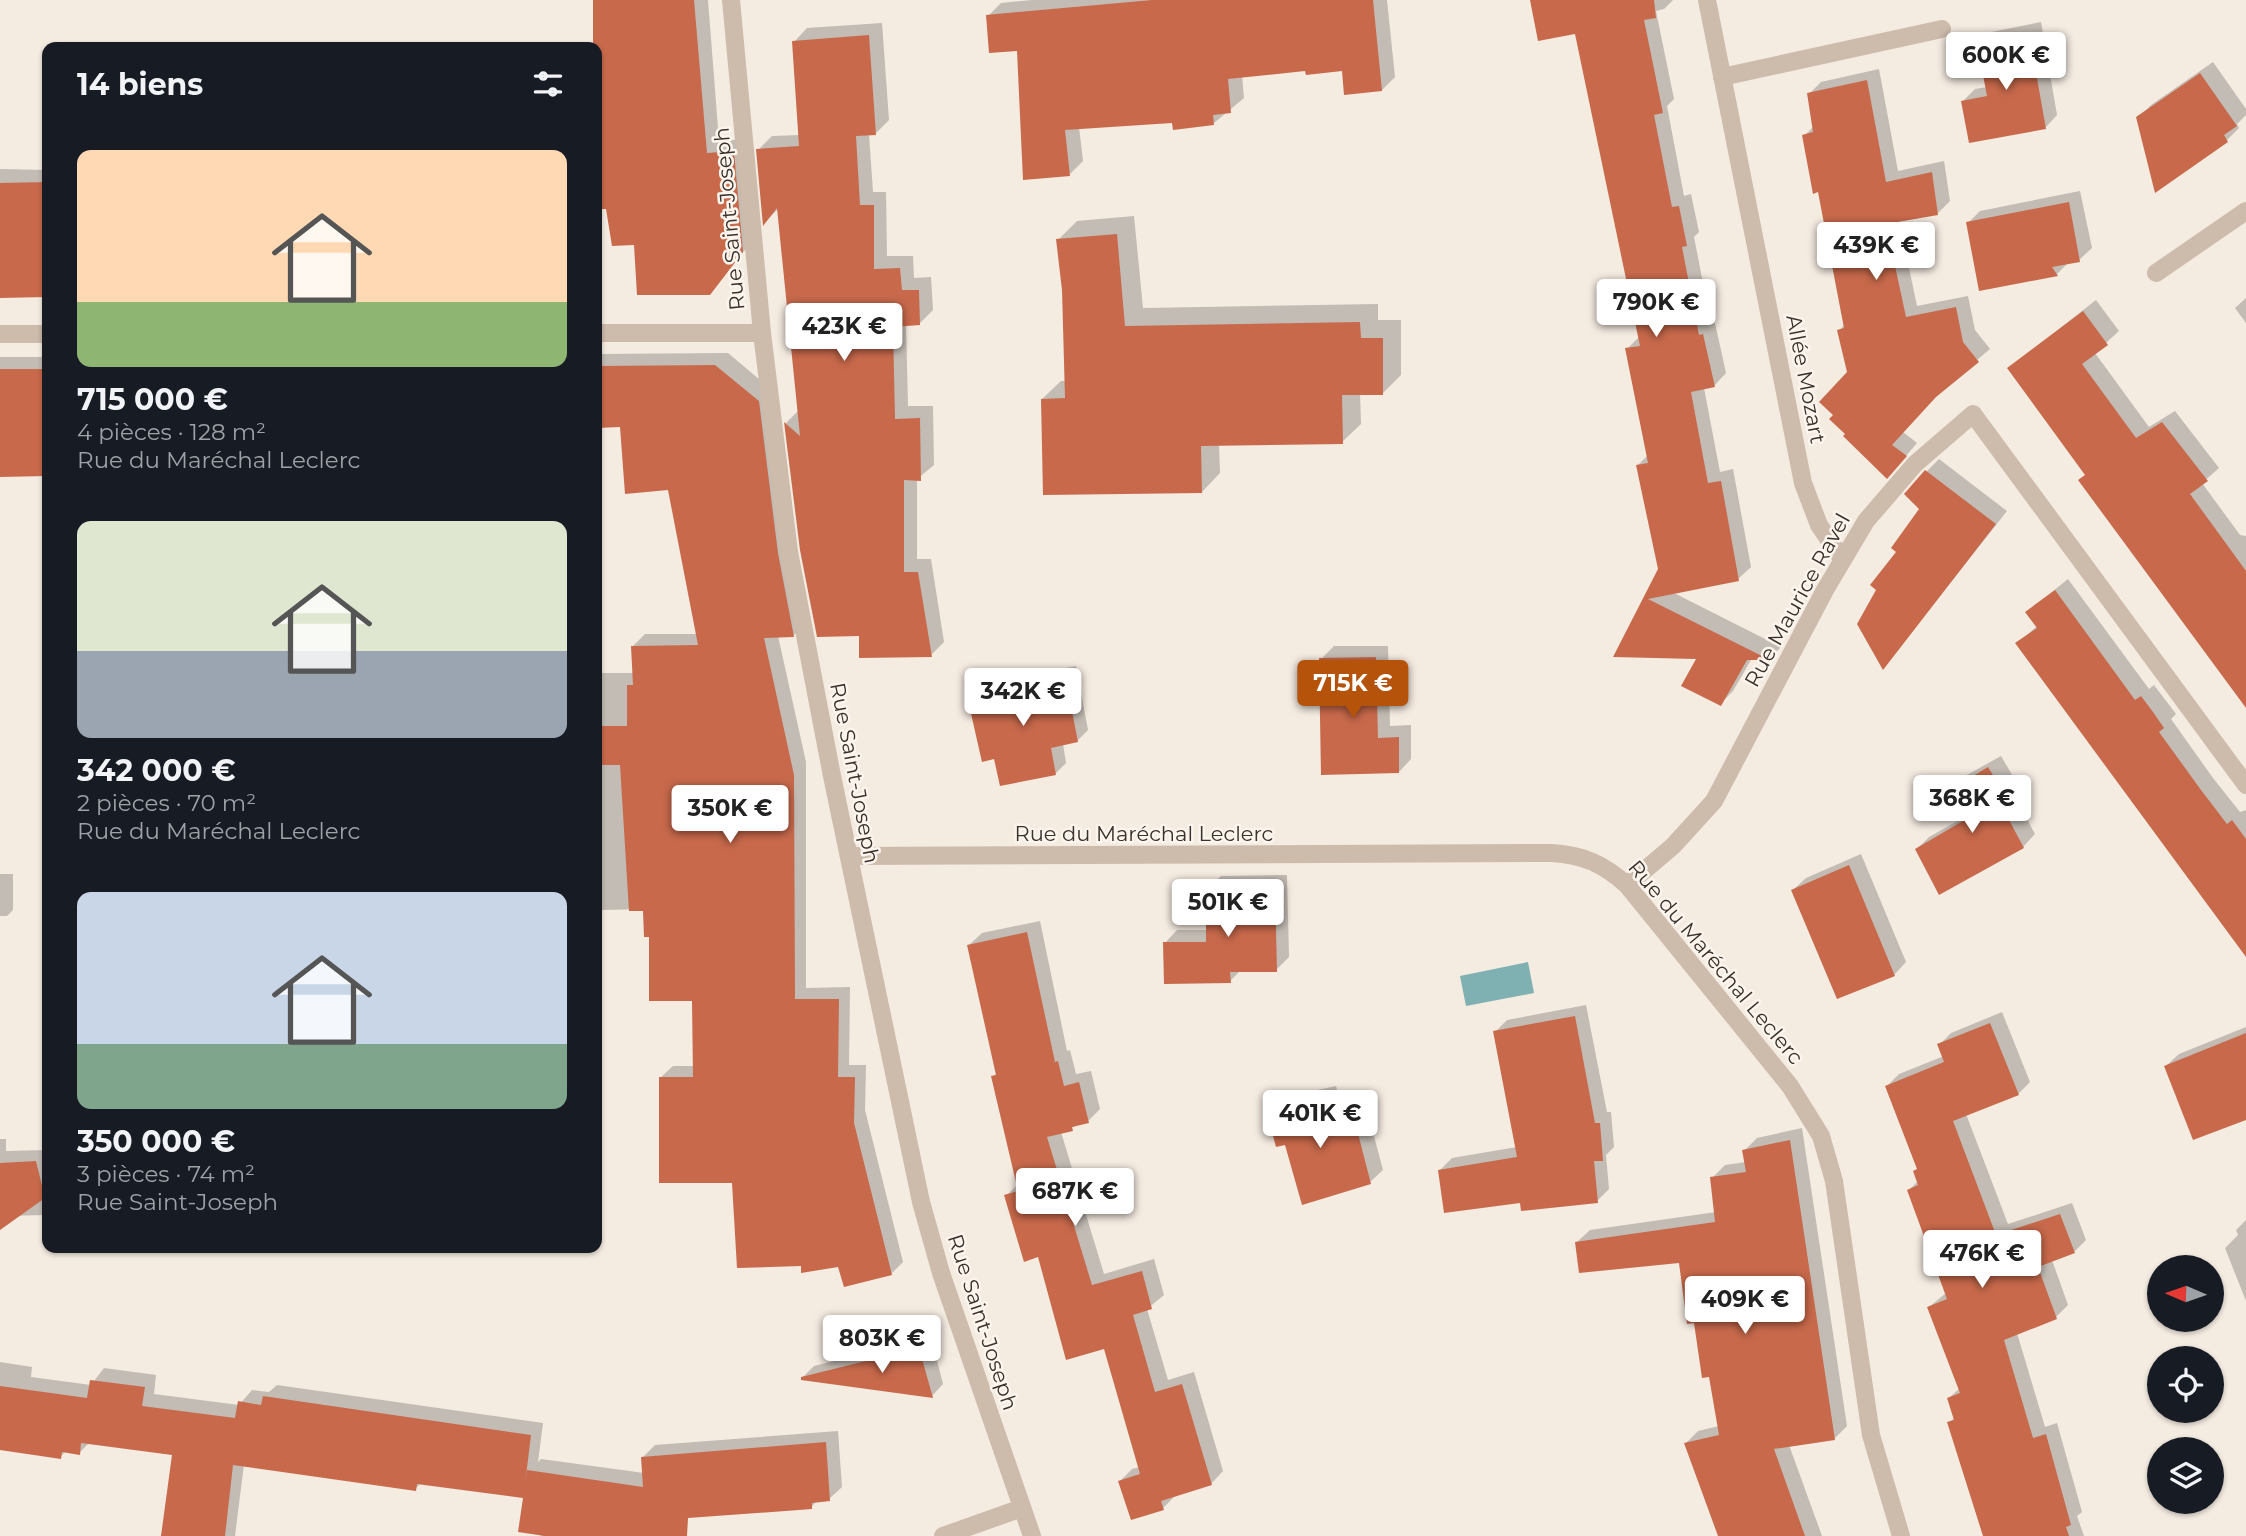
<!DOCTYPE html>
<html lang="fr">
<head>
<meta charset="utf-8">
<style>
  :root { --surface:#171b24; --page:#20242c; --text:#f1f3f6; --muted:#9ea1a6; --accent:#b45309 }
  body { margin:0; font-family:Montserrat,sans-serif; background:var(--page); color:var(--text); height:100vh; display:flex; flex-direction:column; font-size:26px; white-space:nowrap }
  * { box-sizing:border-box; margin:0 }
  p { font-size:23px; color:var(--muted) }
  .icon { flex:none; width:38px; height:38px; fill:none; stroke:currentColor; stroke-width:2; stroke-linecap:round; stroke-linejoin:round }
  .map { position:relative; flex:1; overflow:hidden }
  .drawer { position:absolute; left:42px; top:42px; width:560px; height:1211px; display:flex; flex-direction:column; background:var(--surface); border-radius:14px; box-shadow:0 2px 5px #0004 }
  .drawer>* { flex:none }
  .needle { width:46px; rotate:272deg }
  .fabs { position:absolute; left:2147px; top:1255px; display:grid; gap:14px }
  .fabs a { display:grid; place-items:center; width:77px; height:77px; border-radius:50%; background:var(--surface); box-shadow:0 2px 5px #0004; font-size:35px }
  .price { position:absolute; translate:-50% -60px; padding:0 16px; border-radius:7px; background:#fff; color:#222; font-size:23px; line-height:46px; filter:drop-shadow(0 2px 4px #0008) }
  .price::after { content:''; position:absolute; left:50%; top:42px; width:21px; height:16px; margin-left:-10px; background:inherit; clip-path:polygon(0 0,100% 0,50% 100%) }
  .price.on { background:var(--accent); color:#fff }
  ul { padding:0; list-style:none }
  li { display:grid; align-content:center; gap:14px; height:371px; padding:0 35px }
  li span { display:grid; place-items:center; height:217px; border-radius:14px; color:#555 }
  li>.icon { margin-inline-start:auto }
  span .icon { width:126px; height:126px; fill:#fffc; stroke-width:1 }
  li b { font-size:30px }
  h2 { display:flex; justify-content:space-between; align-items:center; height:84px; padding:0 35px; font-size:30px }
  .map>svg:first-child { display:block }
</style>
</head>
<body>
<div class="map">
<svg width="2246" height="1536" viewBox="0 0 2246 1536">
  <rect width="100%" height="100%" fill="#f4ebe1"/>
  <path fill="#7fb0b2" d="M 1528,962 L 1534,993 L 1466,1006 L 1460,976 Z"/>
  <g fill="#0003">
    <path d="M 595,0 L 708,0 L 719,141 L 746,139 L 755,238 L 709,293 L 635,244 L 608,207 L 597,207 L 597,164 L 603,164 L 602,67 L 597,67 Z"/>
    <path d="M 1032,0 L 1387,0 L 1395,77 L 1382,90 L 1344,69 L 1307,69 L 1242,76 L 1244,98 L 1214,123 L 1173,121 L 1079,127 L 1083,161 L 1070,174 L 1018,49 L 988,16 L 1001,3 Z"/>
    <path d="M 1532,0 L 1673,0 L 1664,9 L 1656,11 L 1674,99 L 1667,106 L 1684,196 L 1691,194 L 1699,232 L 1694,237 L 1711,324 L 1715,323 L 1726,373 L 1714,386 L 1704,388 L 1720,472 L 1733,469 L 1751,567 L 1738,579 L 1672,592 L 1781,647 L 1770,659 L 1752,658 L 1733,691 L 1720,704 L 1699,657 L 1616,655 L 1660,570 L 1638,465 L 1648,455 L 1627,349 L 1640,336 L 1576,32 Z"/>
    <path d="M 2041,22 L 2057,115 L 2045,128 L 1963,101 L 1975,89 L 1987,87 L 1979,44 L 1991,32 Z"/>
    <path d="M 882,23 L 889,120 L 876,133 L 869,134 L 873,192 L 886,192 L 887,256 L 913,256 L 914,278 L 931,277 L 933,310 L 919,324 L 906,324 L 908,406 L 933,406 L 934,465 L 917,479 L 917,559 L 931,559 L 944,642 L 931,655 L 861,634 L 802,550 L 786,423 L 799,410 L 779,208 L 765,222 L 758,150 L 772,136 L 800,135 L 794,42 L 807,28 Z"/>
    <path d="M 2213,62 L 2246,109 L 2246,115 L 2237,124 L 2239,128 L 2227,140 L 2157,190 L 2138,118 L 2151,105 Z"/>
    <path d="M 1879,69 L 1898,171 L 1944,161 L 1950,201 L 1938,213 L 1899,220 L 1917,306 L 1968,296 L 1975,330 L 1990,349 L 1939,392 L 1903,432 L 1917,443 L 1899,464 L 1849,372 L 1839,331 L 1845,324 L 1819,190 L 1804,136 L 1814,126 L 1809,94 L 1821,82 Z"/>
    <path d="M 0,169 L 47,170 L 47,295 L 0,295 Z"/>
    <path d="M 2080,191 L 2092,248 L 2079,260 L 2069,262 L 2057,274 L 1981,289 L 1968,223 L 1980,211 Z"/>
    <path d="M 1134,216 L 1143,308 L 1378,304 L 1378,320 L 1401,320 L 1401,375 L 1383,393 L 1360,393 L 1361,424 L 1342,442 L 1219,444 L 1220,473 L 1202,492 L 1042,399 L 1061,381 L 1066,381 L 1064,290 L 1058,240 L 1077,221 Z"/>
    <path d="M 2246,298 L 2246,323 L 2235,308 Z"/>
    <path d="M 2096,300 L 2119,331 L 2095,353 L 2149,427 L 2175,411 L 2219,468 L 2202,483 L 2240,535 L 2246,536 L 2246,706 L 2087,474 L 2009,368 Z"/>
    <path d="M 728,353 L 771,389 L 805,624 L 793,636 L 778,636 L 806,762 L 806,988 L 850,987 L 849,1065 L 866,1065 L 865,1110 L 903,1262 L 891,1274 L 840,1265 L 803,1265 L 734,1182 L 660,1078 L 673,1066 L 694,1066 L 694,999 L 651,935 L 645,909 L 602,910 L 601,839 L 597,840 L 597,673 L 634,673 L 633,646 L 645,634 L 697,634 L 670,488 L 622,425 L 597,427 L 597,354 Z"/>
    <rect x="0" y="357" width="47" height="118"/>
    <path d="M 1939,459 L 2007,511 L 1884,667 L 1898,551 L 1921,508 L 1927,471 Z"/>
    <path d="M 2068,579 L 2149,689 L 2154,685 L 2176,714 L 2171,719 L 2213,778 L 2240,812 L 2246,810 L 2246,930 L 2018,643 L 2037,626 L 2027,612 Z"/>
    <path d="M 1334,646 L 1388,646 L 1390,726 L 1411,725 L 1411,759 L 1399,772 L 1321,659 Z"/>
    <path d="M 1076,666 L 1088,730 L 1077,741 L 1063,744 L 1066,763 L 1055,774 L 995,757 L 969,696 L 980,685 Z"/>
    <path d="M 2001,756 L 2018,785 L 2012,791 L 2035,834 L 2023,847 L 1917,849 L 1929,837 L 1968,815 L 1953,789 L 1965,776 Z"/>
    <path d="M 1861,854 L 1906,962 L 1894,975 L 1793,890 L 1806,878 Z"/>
    <path d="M 0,874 L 13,874 L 13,910 L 7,916 L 0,916 Z"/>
    <path d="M 1287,875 L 1289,957 L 1276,970 L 1241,970 L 1230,981 L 1165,943 L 1177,930 L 1208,930 L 1208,888 L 1221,876 Z"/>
    <path d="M 1040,921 L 1067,1051 L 1070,1050 L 1076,1074 L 1091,1071 L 1100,1109 L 1088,1121 L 1061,1132 L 1104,1274 L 1154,1259 L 1164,1295 L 1147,1309 L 1168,1380 L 1194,1372 L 1223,1471 L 1211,1484 L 1175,1496 L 1163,1508 L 1120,1481 L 1132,1469 L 1140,1467 L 1105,1347 L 1040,1255 L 1006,1196 L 1018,1184 L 993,1077 L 997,1073 L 969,945 L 982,933 Z"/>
    <path d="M 1586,1005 L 1607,1112 L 1611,1112 L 1614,1147 L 1606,1155 L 1609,1189 L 1597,1201 L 1521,1201 L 1440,1170 L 1452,1158 L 1517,1147 L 1495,1032 L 1507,1020 Z"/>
    <path d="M 2002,1012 L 2030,1082 L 2018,1094 L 1966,1114 L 2008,1224 L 2072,1203 L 2086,1240 L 2074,1252 L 2052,1260 L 2068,1305 L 2056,1317 L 2017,1333 L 2045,1427 L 2057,1423 L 2082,1512 L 2077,1516 L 2084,1536 L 1984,1536 L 1949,1423 L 1955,1417 L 1949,1398 L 1960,1388 L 1929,1307 L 1946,1293 L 1909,1190 L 1919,1180 L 1915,1171 L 1918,1168 L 1887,1086 L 1899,1074 L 1944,1056 L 1939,1045 L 1951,1033 Z"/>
    <path d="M 2246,1027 L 2246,1118 L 2166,1066 L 2179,1054 Z"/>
    <path d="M 1336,1086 L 1342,1108 L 1365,1102 L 1383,1170 L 1370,1182 L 1268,1111 L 1280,1098 Z"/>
    <path d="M 1802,1128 L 1847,1426 L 1835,1438 L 1789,1445 L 1822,1536 L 1720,1536 L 1686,1443 L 1698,1431 L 1719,1426 L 1710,1375 L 1680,1261 L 1577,1242 L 1590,1230 L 1716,1212 L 1712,1178 L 1725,1165 L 1746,1162 L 1744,1151 L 1757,1138 Z"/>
    <path d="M 0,1139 L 6,1139 L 6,1151 L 47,1150 L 47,1215 L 0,1216 Z"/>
    <path d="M 2246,1220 L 2246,1301 L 2225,1248 L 2238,1235 L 2236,1230 Z"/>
    <path d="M 931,1337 L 943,1384 L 932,1396 L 802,1378 L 814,1366 Z"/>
    <path d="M 0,1362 L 32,1367 L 31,1377 L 91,1385 L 104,1368 L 156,1375 L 154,1394 L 239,1405 L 252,1390 L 269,1392 L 277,1385 L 543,1423 L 538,1462 L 541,1459 L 644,1473 L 643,1457 L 655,1445 L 838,1431 L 842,1487 L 829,1499 L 818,1500 L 811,1507 L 665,1518 L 606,1536 L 541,1536 L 525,1496 L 421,1483 L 415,1489 L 244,1464 L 235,1536 L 164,1536 L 173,1454 L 90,1442 L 79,1453 L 66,1451 L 60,1457 L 0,1449 Z"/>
  </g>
  <g fill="#c8694b">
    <path d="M 593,0 L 694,0 L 707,153 L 734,151 L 743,252 L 710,295 L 637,295 L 634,245 L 612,246 L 606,209 L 597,209 L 597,175 L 601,175 L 600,68 L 597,69 L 597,47 L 593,47 Z"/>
    <path d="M 1152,0 L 1373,0 L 1382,91 L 1344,95 L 1342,71 L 1306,75 L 1305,71 L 1228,79 L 1231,113 L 1213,115 L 1214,125 L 1173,130 L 1172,123 L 1065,130 L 1070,176 L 1023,180 L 1017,51 L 989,53 L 986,15 Z"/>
    <path d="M 1530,0 L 1654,0 L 1656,18 L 1644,20 L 1663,113 L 1654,115 L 1672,207 L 1679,206 L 1687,246 L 1682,247 L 1699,335 L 1703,334 L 1715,387 L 1691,392 L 1708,483 L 1721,481 L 1739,581 L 1648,599 L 1770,660 L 1747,660 L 1721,706 L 1681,686 L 1696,659 L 1613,657 L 1658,569 L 1636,465 L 1648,463 L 1625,348 L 1640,346 L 1575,34 L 1538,41 Z"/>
    <path d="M 2029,33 L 2046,129 L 1969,143 L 1961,101 L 1987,96 L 1977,44 Z"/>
    <path d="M 869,35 L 876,135 L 856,136 L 860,205 L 874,205 L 874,269 L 900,268 L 902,290 L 919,290 L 920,325 L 893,327 L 895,419 L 920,418 L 921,481 L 904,480 L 904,572 L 918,572 L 932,657 L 859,658 L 859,636 L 817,637 L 800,550 L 784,422 L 800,436 L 777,208 L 763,226 L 756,149 L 799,146 L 792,41 Z"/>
    <path d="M 2200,73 L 2237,126 L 2224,135 L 2228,142 L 2155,193 L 2136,117 Z"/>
    <path d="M 1867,80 L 1886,182 L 1932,172 L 1938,215 L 1886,224 L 1906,317 L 1956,307 L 1963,342 L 1979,362 L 1936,397 L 1892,445 L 1907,456 L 1887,479 L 1843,436 L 1845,434 L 1829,419 L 1833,415 L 1819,402 L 1847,372 L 1837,330 L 1844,328 L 1818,192 L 1813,194 L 1802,135 L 1813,132 L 1807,93 Z"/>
    <path d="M 47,182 L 47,297 L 0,298 L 0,183 Z"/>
    <path d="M 2069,202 L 2080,262 L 2052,267 L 2058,276 L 1979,291 L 1966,222 Z"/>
    <path d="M 1117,234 L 1125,326 L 1360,322 L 1361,338 L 1383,338 L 1383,395 L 1342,395 L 1343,444 L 1201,446 L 1202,493 L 1043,495 L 1041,399 L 1065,398 L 1062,290 L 1056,239 Z"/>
    <path d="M 2083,311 L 2108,345 L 2082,364 L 2136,438 L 2162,422 L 2208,481 L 2190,494 L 2246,571 L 2246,708 L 2078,480 L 2085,475 L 2007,368 Z"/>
    <path d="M 715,365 L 759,401 L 778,553 L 794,637 L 764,638 L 794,775 L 795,999 L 839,999 L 838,1077 L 855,1077 L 854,1123 L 892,1275 L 844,1287 L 838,1267 L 801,1273 L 801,1266 L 737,1268 L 732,1183 L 659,1183 L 659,1077 L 693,1077 L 692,1001 L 649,1001 L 649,937 L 644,937 L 643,911 L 629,911 L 620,765 L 601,765 L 601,726 L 627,726 L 627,685 L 633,685 L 631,646 L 698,645 L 668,490 L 625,494 L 620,427 L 597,428 L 597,366 Z"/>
    <path d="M 0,369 L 47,369 L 47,476 L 0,477 Z"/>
    <path d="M 1925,470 L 1996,524 L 1883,670 L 1857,624 L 1876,590 L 1870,585 L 1896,552 L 1891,548 L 1919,509 L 1904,494 Z"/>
    <path d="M 2055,590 L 2135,700 L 2141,696 L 2153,712 L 2164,728 L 2159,732 L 2201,790 L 2227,824 L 2232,820 L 2246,839 L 2246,957 L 2015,643 L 2037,628 L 2025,612 Z"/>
    <path d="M 1376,657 L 1378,738 L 1399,737 L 1399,773 L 1321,775 L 1319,658 Z"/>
    <path d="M 1065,676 L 1078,742 L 1051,748 L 1056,775 L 1000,786 L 994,759 L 982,762 L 967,696 Z"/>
    <path d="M 1988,767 L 2007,798 L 2000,803 L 2024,848 L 1939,895 L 1915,849 L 1968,818 L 1951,789 Z"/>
    <path d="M 1849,865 L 1895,976 L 1837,999 L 1791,890 Z"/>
    <path d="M 1206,887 L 1275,887 L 1277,972 L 1230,972 L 1231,983 L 1164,984 L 1163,942 L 1206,942 Z"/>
    <path d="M 1027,932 L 1055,1062 L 1058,1061 L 1064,1086 L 1079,1082 L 1089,1123 L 1072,1127 L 1073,1131 L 1047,1137 L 1092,1285 L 1142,1271 L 1152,1309 L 1133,1315 L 1155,1392 L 1182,1384 L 1212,1485 L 1161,1501 L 1164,1510 L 1131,1520 L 1118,1481 L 1140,1474 L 1104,1349 L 1066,1360 L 1038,1257 L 1024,1262 L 1004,1195 L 1018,1191 L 991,1076 L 996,1075 L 967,945 Z"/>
    <path d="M 1575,1016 L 1595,1123 L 1600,1123 L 1603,1161 L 1594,1161 L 1598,1203 L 1521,1211 L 1520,1203 L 1444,1213 L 1438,1170 L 1517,1157 L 1493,1031 Z"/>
    <path d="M 1990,1023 L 2019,1095 L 1953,1121 L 1996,1235 L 2060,1214 L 2075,1253 L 2038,1267 L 2057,1319 L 2004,1340 L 2033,1438 L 2046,1434 L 2071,1525 L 2066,1527 L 2069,1536 L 1983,1536 L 1947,1422 L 1954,1420 L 1947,1398 L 1960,1393 L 1927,1307 L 1947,1299 L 1907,1190 L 1918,1185 L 1913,1171 L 1917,1169 L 1885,1086 L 1944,1062 L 1937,1044 Z"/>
    <path d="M 2246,1033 L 2246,1120 L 2193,1140 L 2164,1066 Z"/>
    <path d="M 1323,1098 L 1329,1120 L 1353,1114 L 1371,1184 L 1302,1205 L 1285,1145 L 1276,1147 L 1266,1110 Z"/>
    <path d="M 1790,1140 L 1835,1440 L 1774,1449 L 1805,1536 L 1718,1536 L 1684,1443 L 1719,1435 L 1709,1377 L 1702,1378 L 1694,1323 L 1687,1324 L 1679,1263 L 1579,1273 L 1575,1242 L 1715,1222 L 1710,1177 L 1746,1172 L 1742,1150 Z"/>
    <path d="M 36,1161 L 45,1198 L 0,1230 L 0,1163 Z"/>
    <path d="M 919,1348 L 933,1398 L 801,1380 L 801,1377 Z"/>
    <path d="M 90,1380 L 145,1387 L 142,1406 L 235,1418 L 238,1401 L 261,1405 L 263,1396 L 531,1435 L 525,1484 L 527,1470 L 643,1487 L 641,1457 L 826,1442 L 830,1501 L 812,1503 L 812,1509 L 688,1518 L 687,1536 L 545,1536 L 518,1532 L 523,1498 L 417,1484 L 416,1491 L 233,1465 L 225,1536 L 161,1536 L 172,1455 L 81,1443 L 80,1455 L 62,1452 L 61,1459 L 0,1450 L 0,1386 L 87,1398 Z"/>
  </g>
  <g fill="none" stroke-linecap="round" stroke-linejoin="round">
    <path stroke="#cdbbac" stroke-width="18" d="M 1722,77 L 1942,29"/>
    <g stroke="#cdbbac" stroke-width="18">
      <path d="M 1707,0 L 1803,483 L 1819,525 L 1842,559"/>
      <path d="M 2156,273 L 2246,211"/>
      <path d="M 597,333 L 762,333"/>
      <path d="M 0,334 L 47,334"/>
      <path d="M 849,856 L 1552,853 C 1584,855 1603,864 1627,885 L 1790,1086 L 1821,1136 L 1834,1181 L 1871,1435 L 1901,1536"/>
      <path d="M 1627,885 L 1673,846 L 1714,801 L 1825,590 L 1866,521 L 1915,464 L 1973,414 L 2246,785"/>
      <path d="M 943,1536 L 1022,1508"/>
    </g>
    <path stroke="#cdbbac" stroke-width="18" d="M 731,0 L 762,333 L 789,552 L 832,776 L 921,1202 L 941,1273 L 1032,1536"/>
  </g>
  <g text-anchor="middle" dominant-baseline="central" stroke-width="5" stroke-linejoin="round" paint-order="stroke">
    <g font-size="21" fill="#3b302b" stroke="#fbf5ee">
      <text transform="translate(729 219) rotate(-95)">Rue Saint-Joseph</text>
      <text transform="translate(1806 379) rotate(79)">Allée Mozart</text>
      <text transform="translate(1797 600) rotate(-61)">Rue Maurice Ravel</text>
      <text transform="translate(855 773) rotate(79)">Rue Saint-Joseph</text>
      <text x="1144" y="833">Rue du Maréchal Leclerc</text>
      <text transform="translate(1716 962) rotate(50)">Rue du Maréchal Leclerc</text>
      <text transform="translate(983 1322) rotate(72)">Rue Saint-Joseph</text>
    </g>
  </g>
</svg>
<div class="fabs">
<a><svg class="needle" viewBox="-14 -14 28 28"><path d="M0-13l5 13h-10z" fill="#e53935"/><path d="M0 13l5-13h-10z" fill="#9ea1a6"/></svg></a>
<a><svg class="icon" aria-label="locate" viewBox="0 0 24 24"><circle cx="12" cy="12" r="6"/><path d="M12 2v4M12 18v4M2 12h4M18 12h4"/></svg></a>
<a><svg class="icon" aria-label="layers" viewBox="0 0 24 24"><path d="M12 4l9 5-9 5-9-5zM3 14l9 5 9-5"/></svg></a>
</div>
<b class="price" style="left:2006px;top:92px">600K €</b>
<b class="price" style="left:1876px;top:282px">439K €</b>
<b class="price" style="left:1656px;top:339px">790K €</b>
<b class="price" style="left:844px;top:363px">423K €</b>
<b class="price on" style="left:1353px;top:720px">715K €</b>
<b class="price" style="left:1023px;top:728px">342K €</b>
<b class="price" style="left:1972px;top:835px">368K €</b>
<b class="price" style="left:730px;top:845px">350K €</b>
<b class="price" style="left:1228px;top:939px">501K €</b>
<b class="price" style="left:1320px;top:1150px">401K €</b>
<b class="price" style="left:1075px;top:1228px">687K €</b>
<b class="price" style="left:1982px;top:1290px">476K €</b>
<b class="price" style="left:1745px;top:1336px">409K €</b>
<b class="price" style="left:882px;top:1375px">803K €</b>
<section class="drawer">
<h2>14 biens<svg class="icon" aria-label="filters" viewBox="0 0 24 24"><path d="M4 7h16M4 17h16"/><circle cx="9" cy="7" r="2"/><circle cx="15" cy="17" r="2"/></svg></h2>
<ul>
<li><span style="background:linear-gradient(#ffd9b3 70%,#8fb573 0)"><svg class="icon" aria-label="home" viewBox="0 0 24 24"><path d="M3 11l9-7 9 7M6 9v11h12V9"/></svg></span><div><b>715 000 €</b><p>4 pièces · 128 m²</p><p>Rue du Maréchal Leclerc</p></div></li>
<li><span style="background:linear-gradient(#dfe7d0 60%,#9aa5b1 0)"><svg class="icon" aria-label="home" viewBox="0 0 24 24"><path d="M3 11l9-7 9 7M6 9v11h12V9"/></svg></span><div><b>342 000 €</b><p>2 pièces · 70 m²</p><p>Rue du Maréchal Leclerc</p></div></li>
<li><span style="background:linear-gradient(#c9d6e8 70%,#7fa58c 0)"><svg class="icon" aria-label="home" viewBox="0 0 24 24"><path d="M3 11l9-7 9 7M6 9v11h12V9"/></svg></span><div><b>350 000 €</b><p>3 pièces · 74 m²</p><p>Rue Saint-Joseph</p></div></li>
</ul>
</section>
</div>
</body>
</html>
